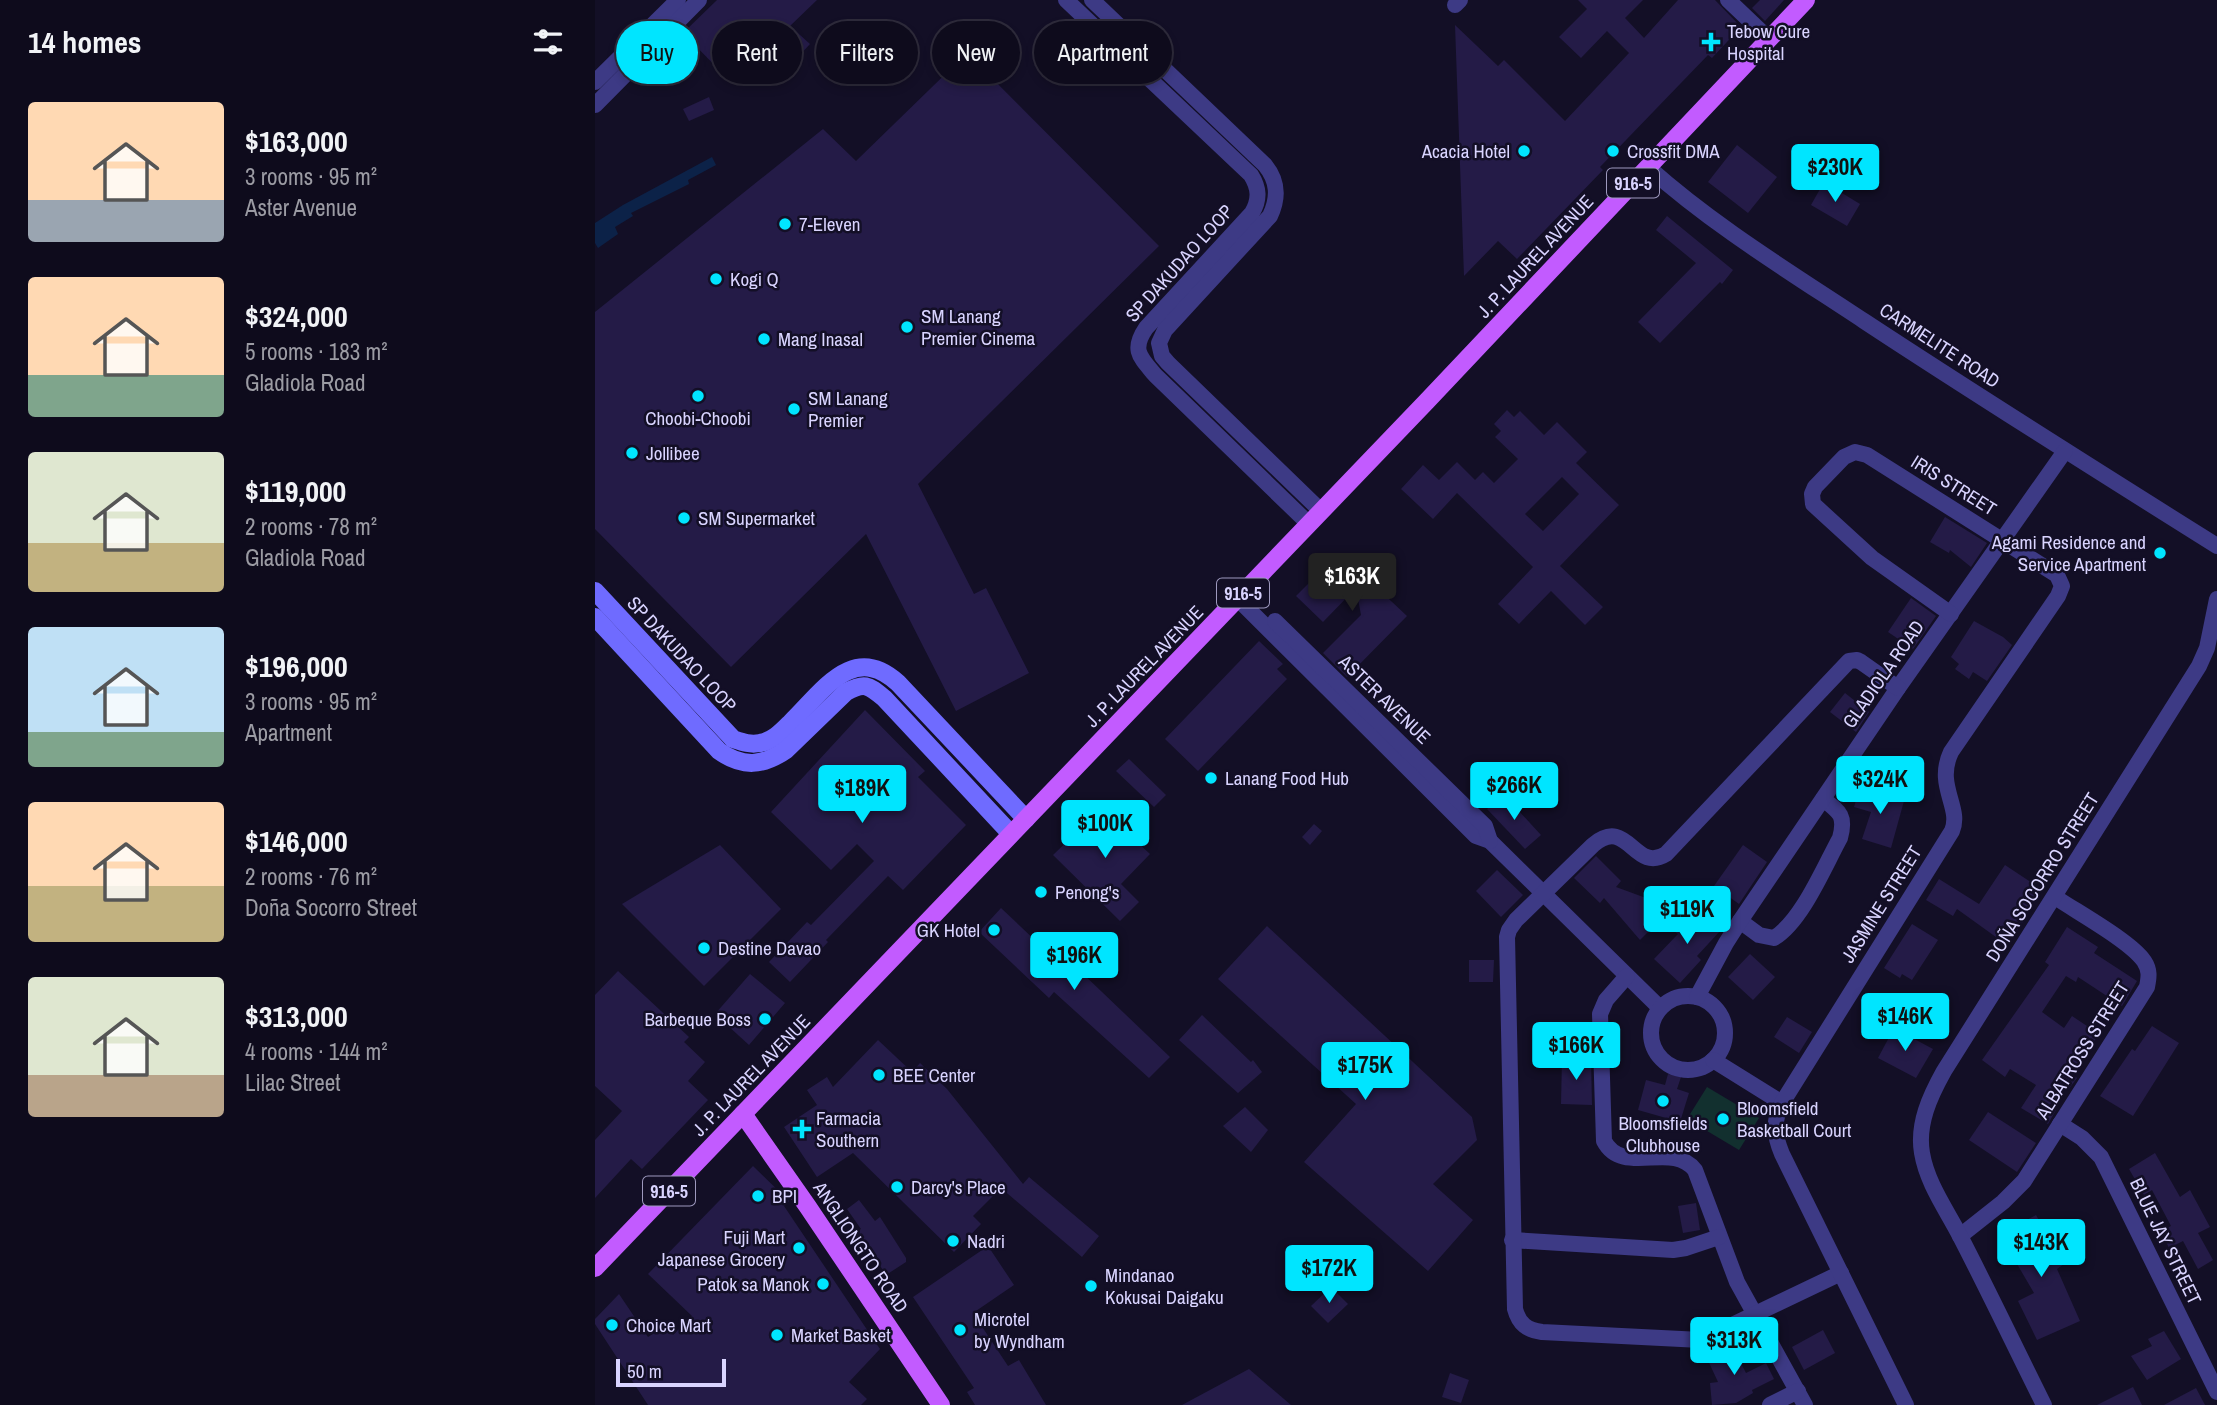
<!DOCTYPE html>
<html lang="en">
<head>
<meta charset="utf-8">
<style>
  :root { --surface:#0e0b1c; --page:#1c1929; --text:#f1f3f6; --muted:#9b9ba3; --line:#2e2b3b; --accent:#00e5ff }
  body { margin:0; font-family:"Archivo Narrow",sans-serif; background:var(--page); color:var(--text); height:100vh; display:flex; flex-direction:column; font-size:26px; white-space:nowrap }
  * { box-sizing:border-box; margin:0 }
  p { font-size:23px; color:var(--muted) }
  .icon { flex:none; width:38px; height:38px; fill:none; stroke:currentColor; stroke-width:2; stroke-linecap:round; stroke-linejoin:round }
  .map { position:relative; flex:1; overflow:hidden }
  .panel { display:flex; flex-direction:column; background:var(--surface); width:595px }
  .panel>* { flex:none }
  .guide { position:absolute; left:21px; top:21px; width:665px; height:63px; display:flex; gap:14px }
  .scale { position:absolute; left:21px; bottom:18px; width:110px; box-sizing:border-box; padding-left:7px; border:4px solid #d9d4ff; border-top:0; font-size:19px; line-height:24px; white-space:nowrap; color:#d9d4ff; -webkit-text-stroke:5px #130f26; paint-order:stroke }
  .price { position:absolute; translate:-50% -60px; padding:0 16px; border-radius:7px; background:var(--accent); color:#111; font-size:23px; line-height:46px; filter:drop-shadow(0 2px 4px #0008) }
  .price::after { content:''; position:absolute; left:50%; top:42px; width:21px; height:16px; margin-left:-10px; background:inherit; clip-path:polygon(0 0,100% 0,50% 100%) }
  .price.active { background:#222; color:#fff }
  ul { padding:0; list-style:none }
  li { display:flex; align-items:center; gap:21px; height:175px; padding:0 28px }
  li span { display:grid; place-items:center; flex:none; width:196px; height:140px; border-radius:7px; color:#555 }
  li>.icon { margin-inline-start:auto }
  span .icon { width:84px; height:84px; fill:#fffc; stroke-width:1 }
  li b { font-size:30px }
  h2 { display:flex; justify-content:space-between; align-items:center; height:84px; padding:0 28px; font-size:30px }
  .chip { padding:0 24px; border-radius:32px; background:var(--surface); box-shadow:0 4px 10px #0003,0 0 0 2px var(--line); font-size:24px; line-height:63px }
  .chip.active { background:var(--accent); color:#111 }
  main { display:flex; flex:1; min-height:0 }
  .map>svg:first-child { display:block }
</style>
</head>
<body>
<main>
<section class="panel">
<h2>14 homes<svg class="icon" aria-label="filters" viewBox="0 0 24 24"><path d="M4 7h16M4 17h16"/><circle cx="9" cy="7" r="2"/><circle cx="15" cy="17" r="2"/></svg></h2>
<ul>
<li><span style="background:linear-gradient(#ffd9b3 70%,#9aa5b1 0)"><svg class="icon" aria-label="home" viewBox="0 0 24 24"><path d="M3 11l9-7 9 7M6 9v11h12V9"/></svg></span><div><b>$163,000</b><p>3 rooms · 95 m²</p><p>Aster Avenue</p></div></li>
<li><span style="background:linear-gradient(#ffd9b3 70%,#7fa58c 0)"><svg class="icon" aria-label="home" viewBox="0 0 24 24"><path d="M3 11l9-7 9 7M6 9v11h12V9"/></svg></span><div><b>$324,000</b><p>5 rooms · 183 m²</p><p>Gladiola Road</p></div></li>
<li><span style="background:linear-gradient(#dfe7d0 65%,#c2b280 0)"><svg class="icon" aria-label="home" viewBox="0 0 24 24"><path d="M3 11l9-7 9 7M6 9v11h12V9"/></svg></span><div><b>$119,000</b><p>2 rooms · 78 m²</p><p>Gladiola Road</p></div></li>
<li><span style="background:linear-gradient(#bfe0f5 75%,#7fa58c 0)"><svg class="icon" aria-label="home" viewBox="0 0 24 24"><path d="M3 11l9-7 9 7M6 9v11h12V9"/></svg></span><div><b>$196,000</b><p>3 rooms · 95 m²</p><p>Apartment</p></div></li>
<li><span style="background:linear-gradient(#ffd9b3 60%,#c2b280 0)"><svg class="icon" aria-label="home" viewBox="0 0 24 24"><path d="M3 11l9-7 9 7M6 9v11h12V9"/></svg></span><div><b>$146,000</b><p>2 rooms · 76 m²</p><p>Doña Socorro Street</p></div></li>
<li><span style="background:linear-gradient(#dfe7d0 70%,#b9a48a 0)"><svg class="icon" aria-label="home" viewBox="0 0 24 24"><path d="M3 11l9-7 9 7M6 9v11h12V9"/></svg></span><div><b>$313,000</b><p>4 rooms · 144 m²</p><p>Lilac Street</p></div></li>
</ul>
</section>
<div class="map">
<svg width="1622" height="1405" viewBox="0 0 1622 1405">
  <rect width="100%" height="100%" fill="#130f26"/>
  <path fill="#12302f" d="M 1112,1087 L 1164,1118 L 1144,1150 L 1092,1119 Z"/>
  <path fill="#0c2248" d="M 117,157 L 121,165 L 93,180 L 94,184 L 36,213 L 38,216 L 20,227 L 23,234 L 3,248 L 0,243 L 0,223 L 28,205 Z"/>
  <g fill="#241b47" fill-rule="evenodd">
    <path d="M 122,0 L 222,0 L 195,26 L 215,44 L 178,84 L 159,61 L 137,83 L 88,33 Z"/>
    <path d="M 983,0 L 1048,0 L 1030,18 L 1049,38 L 1083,0 L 1120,0 L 1146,27 L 1117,58 L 1113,55 L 1005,167 L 1008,170 L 922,259 L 903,241 L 869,276 L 860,25 L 903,66 L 909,60 L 970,121 L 1034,53 L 1012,31 L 986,58 L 964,37 L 992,9 Z"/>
    <path d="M 1165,0 L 1189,0 L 1170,21 L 1157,8 Z"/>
    <path d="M 372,53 L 564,246 L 323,484 L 379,594 L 391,588 L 434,673 L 361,711 L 271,534 L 136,667 L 0,529 L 0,312 L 228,129 L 261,161 Z"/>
    <path d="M 114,97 L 119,110 L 94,121 L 88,109 Z"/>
    <path d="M 1142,145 L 1182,177 L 1153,213 L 1113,182 Z"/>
    <path d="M 1229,182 L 1265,204 L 1252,226 L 1216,205 Z"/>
    <path d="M 1072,216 L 1138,270 L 1127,284 L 1125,282 L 1065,343 L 1043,322 L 1101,263 L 1061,230 Z"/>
    <path d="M 912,410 L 919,417 L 925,411 L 949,435 L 962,422 L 992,452 L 981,463 L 1024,505 L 965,566 L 1008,607 L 990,625 L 956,591 L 924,624 L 903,604 L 938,567 L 862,493 L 838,519 L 806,489 L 828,465 L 844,480 L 862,462 L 880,480 L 888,472 L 899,483 L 923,459 L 900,437 L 906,431 L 899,424 ZM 967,477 L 984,494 L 948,531 L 930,514 Z"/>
    <path d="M 1350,517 L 1392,543 L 1376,567 L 1355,550 L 1354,553 L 1335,542 Z"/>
    <path d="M 748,556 L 812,616 L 752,677 L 728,653 L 766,615 L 761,588 L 728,622 L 701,596 L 723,574 L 727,578 Z"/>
    <path d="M 1316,598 L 1341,616 L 1318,649 L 1293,632 Z"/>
    <path d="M 1379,621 L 1408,637 L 1417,645 L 1392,681 L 1378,672 L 1374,679 L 1360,669 L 1364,664 L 1356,657 Z"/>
    <path d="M 664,641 L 688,664 L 682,669 L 692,679 L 603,771 L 570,739 Z"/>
    <path d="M 1250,693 L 1274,712 L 1261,732 L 1235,712 Z"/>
    <path d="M 270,710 L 330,771 L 323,777 L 371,825 L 308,890 L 293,876 L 231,940 L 233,942 L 195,982 L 174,962 L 212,922 L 216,925 L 279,861 L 262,844 L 236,870 L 176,812 Z"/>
    <path d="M 534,759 L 571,795 L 559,807 L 521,771 Z"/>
    <path d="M 1265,787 L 1309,801 L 1296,848 L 1267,839 L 1276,812 L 1259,807 Z"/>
    <path d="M 909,795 L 946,835 L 930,849 L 892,809 Z"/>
    <path d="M 509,806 L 545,840 L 543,843 L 555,854 L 526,884 L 544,902 L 525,921 L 458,855 Z"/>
    <path d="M 719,824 L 727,831 L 715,845 L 707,837 Z"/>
    <path d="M 125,845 L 186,909 L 109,986 L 27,904 Z"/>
    <path d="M 1148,845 L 1172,862 L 1144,904 L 1119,886 Z"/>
    <path d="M 1001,856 L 1026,881 L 1021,887 L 1051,898 L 1068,917 L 1045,940 L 1009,898 L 1005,903 L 979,878 Z"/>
    <path d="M 1410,865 L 1446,889 L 1425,920 L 1428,922 L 1412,945 L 1362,909 L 1358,916 L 1331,900 L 1344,879 L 1384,904 Z"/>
    <path d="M 902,870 L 928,895 L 906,917 L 881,891 Z"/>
    <path d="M 406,908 L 479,977 L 484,970 L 575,1057 L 554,1078 L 459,992 L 454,998 L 384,932 Z"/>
    <path d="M 1100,908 L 1125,931 L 1102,956 L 1106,960 L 1085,983 L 1059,959 L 1083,934 L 1079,931 Z"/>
    <path d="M 1317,924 L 1343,940 L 1317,980 L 1307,974 L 1305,978 L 1289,968 Z"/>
    <path d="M 672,926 L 877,1117 L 882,1140 L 838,1184 L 878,1220 L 833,1271 L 709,1162 L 761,1104 L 623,979 Z"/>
    <path d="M 1472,927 L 1503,947 L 1499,953 L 1542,981 L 1527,1006 L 1483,977 L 1481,982 L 1471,976 L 1447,1012 L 1469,1028 L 1477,1016 L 1504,1034 L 1477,1074 L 1482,1078 L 1473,1090 L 1467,1087 L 1454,1106 L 1461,1110 L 1453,1124 L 1426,1108 L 1441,1085 L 1415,1069 L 1410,1077 L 1387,1060 L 1454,965 L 1450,962 Z"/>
    <path d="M 1155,954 L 1180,977 L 1158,1000 L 1133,977 Z"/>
    <path d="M 874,960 L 899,960 L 898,982 L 874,982 Z"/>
    <path d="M 23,971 L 94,1037 L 89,1042 L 110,1062 L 93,1081 L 113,1100 L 47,1169 L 36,1159 L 0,1198 L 0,1140 L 27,1111 L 0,1086 L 0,995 Z"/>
    <path d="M 155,974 L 190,1003 L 154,1045 L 120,1014 Z"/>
    <path d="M 607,1015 L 656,1062 L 658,1060 L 667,1072 L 643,1093 L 584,1040 Z"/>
    <path d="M 1192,1017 L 1217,1032 L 1204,1053 L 1179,1037 Z"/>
    <path d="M 1557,1026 L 1584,1043 L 1538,1116 L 1505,1096 L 1537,1049 L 1540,1051 Z"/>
    <path d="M 1299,1028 L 1338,1049 L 1321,1078 L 1283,1058 Z"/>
    <path d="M 283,1040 L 317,1072 L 325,1063 L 352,1089 L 428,1184 L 434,1177 L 504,1236 L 487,1257 L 406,1188 L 378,1216 L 386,1224 L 359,1252 L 258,1153 L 222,1177 L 189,1127 L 222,1105 L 212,1090 L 232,1077 L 238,1087 Z"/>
    <path d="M 967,1058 L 996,1059 L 997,1105 L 966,1104 Z"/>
    <path d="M 1073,1074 L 1086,1077 L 1082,1089 L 1094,1093 L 1085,1122 L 1043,1110 L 1051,1080 L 1070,1085 Z"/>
    <path d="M 650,1107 L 673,1130 L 656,1152 L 628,1126 Z"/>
    <path d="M 1393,1112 L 1441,1143 L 1422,1172 L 1374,1140 Z"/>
    <path d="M 1560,1153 L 1585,1197 L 1595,1190 L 1615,1227 L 1603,1233 L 1618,1260 L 1603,1269 L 1588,1241 L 1574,1248 L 1566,1231 L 1576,1226 L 1557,1190 L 1549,1195 L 1534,1169 Z"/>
    <path d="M 158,1166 L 194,1201 L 189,1206 L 285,1349 L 254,1382 L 272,1399 L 266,1405 L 53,1405 L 0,1324 L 0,1319 L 24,1294 L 53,1337 L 72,1325 L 78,1335 L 97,1316 L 53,1274 Z"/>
    <path d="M 264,1200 L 280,1221 L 285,1217 L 311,1258 L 311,1262 L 291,1275 L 263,1231 L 266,1229 L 252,1209 Z"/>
    <path d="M 1101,1203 L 1105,1230 L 1088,1233 L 1083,1206 Z"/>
    <path d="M 1441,1215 L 1469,1264 L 1462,1269 L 1485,1321 L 1442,1340 L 1423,1301 L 1439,1293 L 1405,1235 Z"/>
    <path d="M 393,1246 L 419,1285 L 378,1313 L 413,1366 L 424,1360 L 451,1405 L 380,1405 L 372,1392 L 379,1388 L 318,1297 Z"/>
    <path d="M 733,1261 L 748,1275 L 738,1287 L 722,1272 Z"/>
    <path d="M 736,1287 L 753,1304 L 733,1323 L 716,1306 Z"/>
    <path d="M 1228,1330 L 1240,1353 L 1209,1370 L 1197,1347 Z"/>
    <path d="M 1569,1331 L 1586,1359 L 1552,1380 L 1536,1356 L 1557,1346 L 1553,1339 Z"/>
    <path d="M 1135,1342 L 1151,1373 L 1171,1363 L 1179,1379 L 1157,1390 L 1158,1393 L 1141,1403 L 1117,1405 L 1115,1383 L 1123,1382 L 1110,1354 Z"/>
    <path d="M 654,1369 L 696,1405 L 587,1405 Z"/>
    <path d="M 855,1373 L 874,1380 L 866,1403 L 847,1397 Z"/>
    <path d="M 1538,1387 L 1547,1405 L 1502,1405 Z"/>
    <path d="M 1601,1388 L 1610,1405 L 1569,1405 Z"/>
  </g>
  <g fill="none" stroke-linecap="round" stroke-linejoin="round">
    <g stroke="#3d3a85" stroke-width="16">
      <path d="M 471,0 L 656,175 C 664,188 665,199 657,213 L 551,328 C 536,350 545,357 560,375 L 714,524"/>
      <path d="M 497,0 L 670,165 C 683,181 684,197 675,216 L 570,330 L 564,343 L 567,356 L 573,363 L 726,511"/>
      <path d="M 1133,0 L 1174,39"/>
      <path d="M 860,5 L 865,0"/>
      <path d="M 0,82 L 83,0"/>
      <path d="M 0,105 L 104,0"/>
      <path d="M 1053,167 C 1119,226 1195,272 1269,321 C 1386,398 1504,472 1622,546"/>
      <path d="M 643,599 L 881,836 L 895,841 L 1065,1008"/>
      <path d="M 680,621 L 890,826 L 895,841"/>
      <path d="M 1145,921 L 1164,935 L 1179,938 C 1207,921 1229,867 1245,838 C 1251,816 1245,812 1228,799"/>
      <path d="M 1032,976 L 1011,1000 L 1005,1014 L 1009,1141 C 1028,1177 1077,1140 1100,1170 L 1142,1282 L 1210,1405"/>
      <circle cx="1093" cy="1033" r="37"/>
      <path d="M 1102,997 L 1131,943 L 1145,921 L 1303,688 L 1470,451"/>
      <path d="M 1118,1060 L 1187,1103"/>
      <path d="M 1465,1124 L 1487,1138 L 1506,1157 L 1622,1392"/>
      <path d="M 1365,1236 L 1408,1202 L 1429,1181 L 1552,987 C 1554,977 1555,970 1549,961 C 1535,941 1482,912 1460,897"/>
      <path d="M 917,1240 L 1078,1250 L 1091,1248 L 1124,1237"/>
      <path d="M 1246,1273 L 1106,1340 L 947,1332 C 932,1330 924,1324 920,1309 L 912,937 L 914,930 L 921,920 L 998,845 C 1033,815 1039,874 1071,854 L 1254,661 L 1262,660 L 1266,662 L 1303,688"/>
      <path d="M 1175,1405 L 1203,1391"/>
      <path d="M 1311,1405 L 1187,1154 C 1179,1135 1178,1121 1187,1103 L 1357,831 C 1367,807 1340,786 1356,752 L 1463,596 L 1467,586 L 1462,575 L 1272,455 L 1260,452 L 1249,457 L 1220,487 L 1217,494 L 1218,504 L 1277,558 L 1356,614"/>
      <path d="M 1449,1405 C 1421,1349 1394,1292 1365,1236 C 1351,1209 1332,1183 1327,1153 C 1322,1124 1335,1096 1349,1071 L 1604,666 L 1612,648 L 1622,599"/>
    </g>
    <g stroke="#6f6bff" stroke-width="18">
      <path d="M 0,591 L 138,739 C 147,742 155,745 165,743 C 178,741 187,731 196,722 C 228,691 258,642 303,683 L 431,819"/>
      <path d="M 0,617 L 124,751 C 148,768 168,766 191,750 L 251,692 C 270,682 273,685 289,698 L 416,834"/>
    </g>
    <g stroke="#c25bff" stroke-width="18">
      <path d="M 148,1114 L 213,1207 L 346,1405"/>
      <path d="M 0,1268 L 832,401 L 1211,0"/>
    </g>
  </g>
  <g fill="#00e5ff" stroke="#130f26" stroke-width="2.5">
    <path d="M1112.5 31.5h7v7h7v7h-7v7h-7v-7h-7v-7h7z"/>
    <circle cx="929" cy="151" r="7"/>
    <circle cx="1018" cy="151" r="7"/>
    <circle cx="190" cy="224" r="7"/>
    <circle cx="121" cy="279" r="7"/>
    <circle cx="312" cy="327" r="7"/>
    <circle cx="169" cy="339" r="7"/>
    <circle cx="103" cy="396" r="7"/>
    <circle cx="199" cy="409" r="7"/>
    <circle cx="37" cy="453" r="7"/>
    <circle cx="89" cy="518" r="7"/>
    <circle cx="1565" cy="553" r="7"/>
    <circle cx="616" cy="778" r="7"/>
    <circle cx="446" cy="892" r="7"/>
    <circle cx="399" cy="930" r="7"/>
    <circle cx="109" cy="948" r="7"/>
    <circle cx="170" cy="1019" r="7"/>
    <circle cx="284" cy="1075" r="7"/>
    <circle cx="1068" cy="1101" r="7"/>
    <circle cx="1128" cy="1119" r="7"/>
    <path d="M203.5 1118.5h7v7h7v7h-7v7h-7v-7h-7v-7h7z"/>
    <circle cx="302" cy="1187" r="7"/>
    <circle cx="163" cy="1196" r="7"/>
    <circle cx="358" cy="1241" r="7"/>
    <circle cx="204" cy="1248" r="7"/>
    <circle cx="228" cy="1284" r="7"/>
    <circle cx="496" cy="1286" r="7"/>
    <circle cx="17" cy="1325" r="7"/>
    <circle cx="365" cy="1330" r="7"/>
    <circle cx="182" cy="1335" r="7"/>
  </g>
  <g text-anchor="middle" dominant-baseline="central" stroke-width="5" stroke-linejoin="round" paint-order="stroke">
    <g fill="#130f26" stroke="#9e99be" stroke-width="2">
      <rect x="1012" y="168.5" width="52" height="29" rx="5"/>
      <rect x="622" y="578.5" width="52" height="29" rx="5"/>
      <rect x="48" y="1176.5" width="52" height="29" rx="5"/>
    </g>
    <g font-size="18" font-weight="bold" fill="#d9d4ff">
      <text x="1038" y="183">916-5</text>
      <text x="648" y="593">916-5</text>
      <text x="74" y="1191">916-5</text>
    </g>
    <g font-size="19" fill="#d9d4ff" stroke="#130f26" text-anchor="start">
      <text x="1132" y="31">Tebow Cure<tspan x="1132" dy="22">Hospital</tspan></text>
      <text x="915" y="151" text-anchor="end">Acacia Hotel</text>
      <text x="1032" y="151">Crossfit DMA</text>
      <text x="204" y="224">7-Eleven</text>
      <text x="135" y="279">Kogi Q</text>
      <text x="326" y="316">SM Lanang<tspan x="326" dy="22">Premier Cinema</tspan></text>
      <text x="183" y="339">Mang Inasal</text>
      <text x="213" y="398">SM Lanang<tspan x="213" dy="22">Premier</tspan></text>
      <text x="103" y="418" text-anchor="middle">Choobi-Choobi</text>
      <text x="51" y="453">Jollibee</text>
      <text x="103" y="518">SM Supermarket</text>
      <text x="1551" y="542" text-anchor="end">Agami Residence and<tspan x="1551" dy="22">Service Apartment</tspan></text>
      <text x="630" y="778">Lanang Food Hub</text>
      <text x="460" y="892">Penong's</text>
      <text x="385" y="930" text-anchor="end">GK Hotel</text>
      <text x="123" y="948">Destine Davao</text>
      <text x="156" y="1019" text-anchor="end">Barbeque Boss</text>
      <text x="298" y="1075">BEE Center</text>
      <text x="1142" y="1108">Bloomsfield<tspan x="1142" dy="22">Basketball Court</tspan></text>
      <text x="221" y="1118">Farmacia<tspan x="221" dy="22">Southern</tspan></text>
      <text x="1068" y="1123" text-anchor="middle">Bloomsfields<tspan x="1068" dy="22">Clubhouse</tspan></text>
      <text x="316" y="1187">Darcy's Place</text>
      <text x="177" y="1196">BPI</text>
      <text x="190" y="1237" text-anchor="end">Fuji Mart<tspan x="190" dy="22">Japanese Grocery</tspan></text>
      <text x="372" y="1241">Nadri</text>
      <text x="510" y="1275">Mindanao<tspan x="510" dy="22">Kokusai Daigaku</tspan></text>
      <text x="214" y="1284" text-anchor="end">Patok sa Manok</text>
      <text x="379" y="1319">Microtel<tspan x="379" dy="22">by Wyndham</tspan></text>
      <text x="31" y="1325">Choice Mart</text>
      <text x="196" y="1335">Market Basket</text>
    </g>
    <g font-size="19" fill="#d9d4ff" stroke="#130f26">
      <text transform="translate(940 256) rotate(-47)">J. P. LAUREL AVENUE</text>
      <text transform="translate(584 263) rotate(-48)">SP DAKUDAO LOOP</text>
      <text transform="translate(1345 345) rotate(33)">CARMELITE ROAD</text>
      <text transform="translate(1359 485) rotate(32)">IRIS STREET</text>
      <text transform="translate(87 654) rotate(47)">SP DAKUDAO LOOP</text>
      <text transform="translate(549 666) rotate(-46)">J. P. LAUREL AVENUE</text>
      <text transform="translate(1288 674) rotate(-55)">GLADIOLA ROAD</text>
      <text transform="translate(790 699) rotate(44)">ASTER AVENUE</text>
      <text transform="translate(1447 877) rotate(-58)">DOÑA SOCORRO STREET</text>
      <text transform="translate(1286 904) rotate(-58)">JASMINE STREET</text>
      <text transform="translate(1487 1050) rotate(-58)">ALBATROSS STREET</text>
      <text transform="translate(156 1075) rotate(-46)">J. P. LAUREL AVENUE</text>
      <text transform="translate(1571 1241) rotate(64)">BLUE JAY STREET</text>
      <text transform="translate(266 1247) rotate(56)">ANGLIONGTO ROAD</text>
    </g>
  </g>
</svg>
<div class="scale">50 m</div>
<b class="price" style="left:1240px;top:204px">$230K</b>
<b class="price active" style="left:757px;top:613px">$163K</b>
<b class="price" style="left:1285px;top:816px">$324K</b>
<b class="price" style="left:919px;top:822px">$266K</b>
<b class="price" style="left:267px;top:825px">$189K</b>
<b class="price" style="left:510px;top:860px">$100K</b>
<b class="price" style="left:1092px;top:946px">$119K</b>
<b class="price" style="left:479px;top:992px">$196K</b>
<b class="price" style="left:1310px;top:1053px">$146K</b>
<b class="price" style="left:981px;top:1082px">$166K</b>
<b class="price" style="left:770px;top:1102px">$175K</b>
<b class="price" style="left:1446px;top:1279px">$143K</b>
<b class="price" style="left:734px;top:1305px">$172K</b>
<b class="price" style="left:1139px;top:1377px">$313K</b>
<div class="guide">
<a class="chip active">Buy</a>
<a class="chip">Rent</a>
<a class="chip">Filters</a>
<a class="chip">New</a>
<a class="chip">Apartment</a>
</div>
</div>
</main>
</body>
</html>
